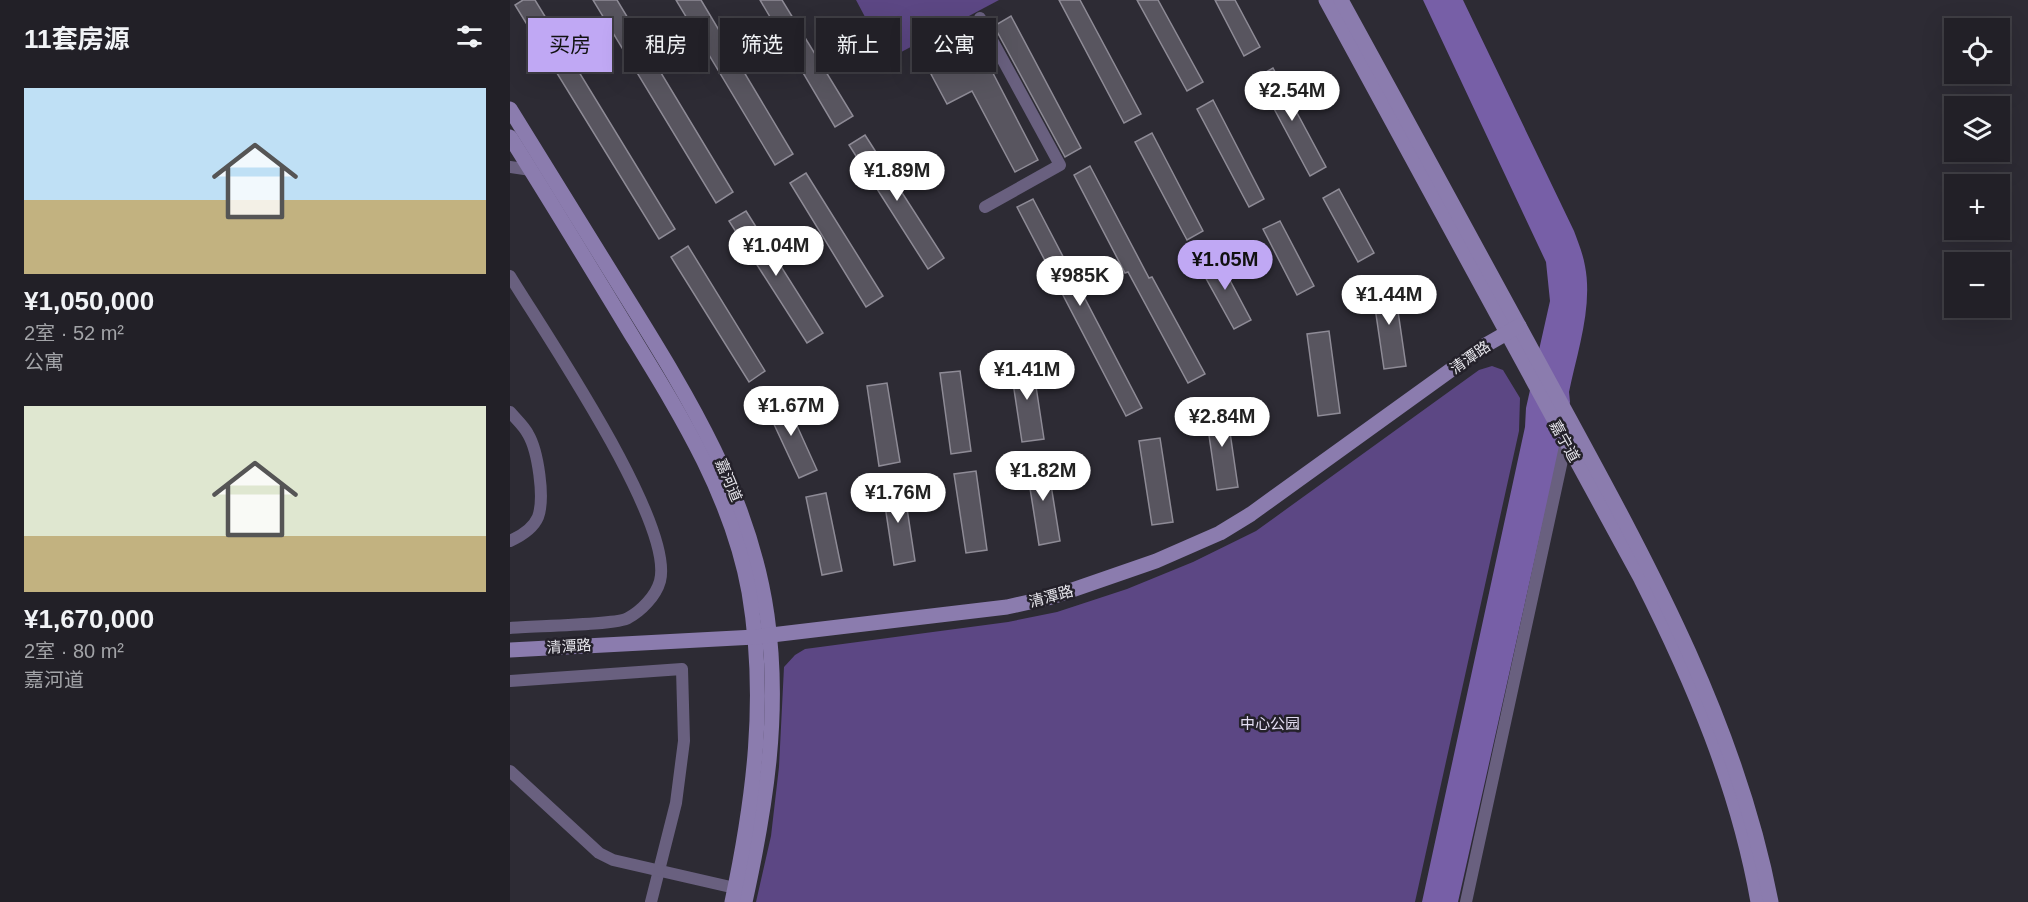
<!DOCTYPE html>
<html lang="zh">
<head>
<meta charset="utf-8">
<style>
  :root { --surface:#222027; --page:#2a282f; --text:#f1f3f6; --muted:#a2a3a7; --line:#3f3e44; --accent:#c0a8f4 }
  body { margin:0; font-family:Arial,"Noto Sans SC",sans-serif; background:var(--page); color:var(--text); height:100vh; display:flex; flex-direction:column; font-size:22px; white-space:nowrap }
  * { box-sizing:border-box; margin:0 }
  p { font-size:20px; color:var(--muted) }
  .icon { flex:none; width:33px; height:33px; fill:none; stroke:currentColor; stroke-width:2; stroke-linecap:round; stroke-linejoin:round }
  .map { position:relative; flex:1; overflow:hidden }
  .sheet { display:flex; flex-direction:column; background:var(--surface); width:510px }
  .sheet>* { flex:none }
  .top-card { position:absolute; left:18px; top:18px; width:570px; height:54px; display:flex; gap:12px }
  .fabs { position:absolute; left:1434px; top:18px; display:grid; gap:12px }
  .fabs a { display:grid; place-items:center; width:66px; height:66px; border-radius:0px; background:var(--surface); box-shadow:0 6px 24px #0002,0 0 0 2px var(--line); font-size:30px }
  .price { position:absolute; translate:-50% -51px; padding:0 14px; border-radius:21px; background:#fff; color:#222; font-size:20px; line-height:39px; filter:drop-shadow(0 2px 3px #0008) }
  .price::after { content:''; position:absolute; left:50%; top:36px; width:18px; height:14px; margin-left:-9px; background:inherit; clip-path:polygon(0 0,100% 0,50% 100%) }
  .price.active { background:var(--accent); color:#111 }
  ul { padding:0; list-style:none }
  li { display:grid; align-content:center; gap:12px; height:318px; padding:0 24px }
  li span { display:grid; place-items:center; height:186px; border-radius:0px; color:#555 }
  li>.icon { margin-inline-start:auto }
  span .icon { width:108px; height:108px; fill:#fffc; stroke-width:1 }
  li b { font-size:26px }
  h2 { display:flex; justify-content:space-between; align-items:center; height:72px; padding:0 24px; font-size:26px }
  .chip { padding:0 21px; border-radius:0px; background:var(--surface); box-shadow:0 6px 24px #0002,0 0 0 2px var(--line); font-size:21px; line-height:54px }
  .chip.active { background:var(--accent); color:#111 }
  main { display:flex; flex:1; min-height:0 }
  .map>svg:first-child { display:block }
</style>
</head>
<body>
<main>
<section class="sheet">
<h2>11套房源<svg class="icon" aria-label="filters" viewBox="0 0 24 24"><path d="M4 7h16M4 17h16"/><circle cx="9" cy="7" r="2"/><circle cx="15" cy="17" r="2"/></svg></h2>
<ul>
<li><span style="background:linear-gradient(#bfe0f5 60%,#c2b280 0)"><svg class="icon" aria-label="home" viewBox="0 0 24 24"><path d="M3 11l9-7 9 7M6 9v11h12V9"/></svg></span><div><b>¥1,050,000</b><p>2室 · 52 m²</p><p>公寓</p></div></li>
<li><span style="background:linear-gradient(#dfe7d0 70%,#c2b280 0)"><svg class="icon" aria-label="home" viewBox="0 0 24 24"><path d="M3 11l9-7 9 7M6 9v11h12V9"/></svg></span><div><b>¥1,670,000</b><p>2室 · 80 m²</p><p>嘉河道</p></div></li>
</ul>
</section>
<div class="map">
<svg width="1518" height="902" viewBox="0 0 1518 902">
  <rect width="100%" height="100%" fill="#2d2b34"/>
  <g fill="#5c4784">
    <path d="M 346,0 L 489,0 L 380,58 L 371,47 Z"/>
    <path d="M 982,366 L 993,370 L 1010,398 L 1009,431 L 905,902 L 246,902 L 261,836 L 269,767 L 274,667 L 285,655 L 295,649 L 498,622 L 547,612 L 617,589 L 683,562 L 746,531 L 969,370 Z"/>
  </g>
  <path fill="#775fa7" d="M 913,0 L 953,0 L 1064,231 C 1068,242 1073,254 1075,266 C 1083,307 1067,353 1059,392 L 1060,402 L 948,902 L 912,902 L 1015,427 L 1016,408 L 1040,301 L 1036,262 Z"/>
  <g fill="#58555f" stroke="#8e8b96" stroke-width="1.5">
    <path d="M 13,0 L 25,0 L 165,229 L 149,239 L 5,5 Z"/>
    <path d="M 83,0 L 107,0 L 223,192 L 206,203 Z"/>
    <path d="M 166,0 L 191,0 L 283,154 L 265,165 Z"/>
    <path d="M 250,0 L 272,0 L 343,116 L 325,127 Z"/>
    <path d="M 549,0 L 570,0 L 631,114 L 614,123 Z"/>
    <path d="M 627,0 L 648,0 L 693,82 L 677,91 Z"/>
    <path d="M 705,0 L 725,0 L 750,47 L 734,56 Z"/>
    <path d="M 501,16 L 571,148 L 555,157 L 484,26 Z"/>
    <path d="M 470,48 L 528,160 L 505,172 L 462,91 L 437,104 L 421,74 Z"/>
    <path d="M 763,68 L 816,167 L 800,176 L 747,77 Z"/>
    <path d="M 703,100 L 754,199 L 739,207 L 687,109 Z"/>
    <path d="M 642,133 L 693,231 L 677,240 L 625,142 Z"/>
    <path d="M 355,135 L 434,258 L 418,269 L 339,145 Z"/>
    <path d="M 580,166 L 639,278 L 642,277 L 695,374 L 678,383 L 618,272 L 615,273 L 564,175 Z"/>
    <path d="M 296,173 L 373,296 L 356,307 L 280,183 Z"/>
    <path d="M 829,189 L 864,253 L 848,262 L 813,198 Z"/>
    <path d="M 523,199 L 632,408 L 616,416 L 507,207 Z"/>
    <path d="M 236,211 L 313,333 L 297,343 L 219,221 Z"/>
    <path d="M 770,221 L 804,286 L 787,295 L 753,229 Z"/>
    <path d="M 178,246 L 255,371 L 239,382 L 161,257 Z"/>
    <path d="M 706,254 L 741,320 L 724,329 L 688,264 Z"/>
    <path d="M 884,284 L 896,366 L 874,369 L 862,287 Z"/>
    <path d="M 819,331 L 830,413 L 808,416 L 797,334 Z"/>
    <path d="M 522,360 L 534,439 L 512,442 L 500,363 Z"/>
    <path d="M 450,371 L 461,451 L 441,454 L 430,373 Z"/>
    <path d="M 377,383 L 390,462 L 369,466 L 357,386 Z"/>
    <path d="M 274,397 L 307,470 L 289,478 L 255,405 Z"/>
    <path d="M 716,405 L 728,487 L 707,490 L 695,408 Z"/>
    <path d="M 650,438 L 663,522 L 642,525 L 629,441 Z"/>
    <path d="M 537,460 L 550,541 L 529,545 L 516,463 Z"/>
    <path d="M 466,471 L 477,550 L 456,553 L 444,474 Z"/>
    <path d="M 393,482 L 405,561 L 384,565 L 372,486 Z"/>
    <path d="M 316,493 L 332,571 L 312,575 L 296,497 Z"/>
  </g>
  <g fill="none" stroke-linecap="round" stroke-linejoin="round">
    <g stroke="#69607f" stroke-width="12">
      <path d="M 470,18 L 550,165 L 475,207"/>
      <path d="M 0,167 L 21,170"/>
      <path d="M 0,276 C 34,332 165,523 150,581 C 146,596 131,611 118,618 C 108,625 19,626 0,628"/>
      <path d="M 0,412 C 6,419 14,426 18,434 C 28,451 35,498 28,517 C 23,529 11,536 0,541"/>
      <path d="M 0,681 L 172,669 L 174,741 L 166,803 L 141,902"/>
      <path d="M 0,771 L 89,853 L 103,860 L 225,888"/>
      <path d="M 956,902 L 1056,442"/>
    </g>
    <g stroke="#8b7cae" stroke-width="15">
      <path d="M 816,0 L 1131,579 C 1183,682 1228,788 1248,902"/>
      <path d="M 831,0 C 903,131 974,262 1046,394 C 1134,556 1226,719 1261,902"/>
      <path d="M 0,109 C 39,172 78,235 117,298 C 179,398 240,496 257,615 C 271,713 256,806 235,902"/>
      <path d="M 0,137 C 41,202 81,268 121,334 C 170,414 222,497 239,592 C 257,698 244,798 222,902"/>
      <path d="M 0,650 L 245,637 L 497,607 L 542,597 L 646,561 L 710,533 L 741,514 L 974,346 L 1009,326"/>
    </g>
  </g>
  <g text-anchor="middle" dominant-baseline="central" stroke-width="5" stroke-linejoin="round" paint-order="stroke">
    <g font-size="15" fill="#e6e5eb" stroke="#24212a">
      <text transform="translate(960 357) rotate(-35)">清潭路</text>
      <text transform="translate(1055 441) rotate(61)">嘉宁道</text>
      <text transform="translate(219 480) rotate(67)">嘉河道</text>
      <text transform="translate(541 596) rotate(-15)">清潭路</text>
      <text transform="translate(59 646) rotate(-4)">清潭路</text>
    </g>
    <g font-size="15" fill="#e4def3" stroke="#24212a">
      <text x="760" y="723">中心公园</text>
    </g>
  </g>
</svg>
<div class="fabs">
<a><svg class="icon" aria-label="locate" viewBox="0 0 24 24"><circle cx="12" cy="12" r="6"/><path d="M12 2v4M12 18v4M2 12h4M18 12h4"/></svg></a>
<a><svg class="icon" aria-label="layers" viewBox="0 0 24 24"><path d="M12 4l9 5-9 5-9-5zM3 14l9 5 9-5"/></svg></a>
<a>+</a>
<a>−</a>
</div>
<b class="price" style="left:782px;top:122px">¥2.54M</b>
<b class="price" style="left:387px;top:202px">¥1.89M</b>
<b class="price" style="left:266px;top:277px">¥1.04M</b>
<b class="price active" style="left:715px;top:291px">¥1.05M</b>
<b class="price" style="left:570px;top:307px">¥985K</b>
<b class="price" style="left:879px;top:326px">¥1.44M</b>
<b class="price" style="left:517px;top:401px">¥1.41M</b>
<b class="price" style="left:281px;top:437px">¥1.67M</b>
<b class="price" style="left:712px;top:448px">¥2.84M</b>
<b class="price" style="left:533px;top:502px">¥1.82M</b>
<b class="price" style="left:388px;top:524px">¥1.76M</b>
<div class="top-card">
<a class="chip active">买房</a>
<a class="chip">租房</a>
<a class="chip">筛选</a>
<a class="chip">新上</a>
<a class="chip">公寓</a>
</div>
</div>
</main>
</body>
</html>
